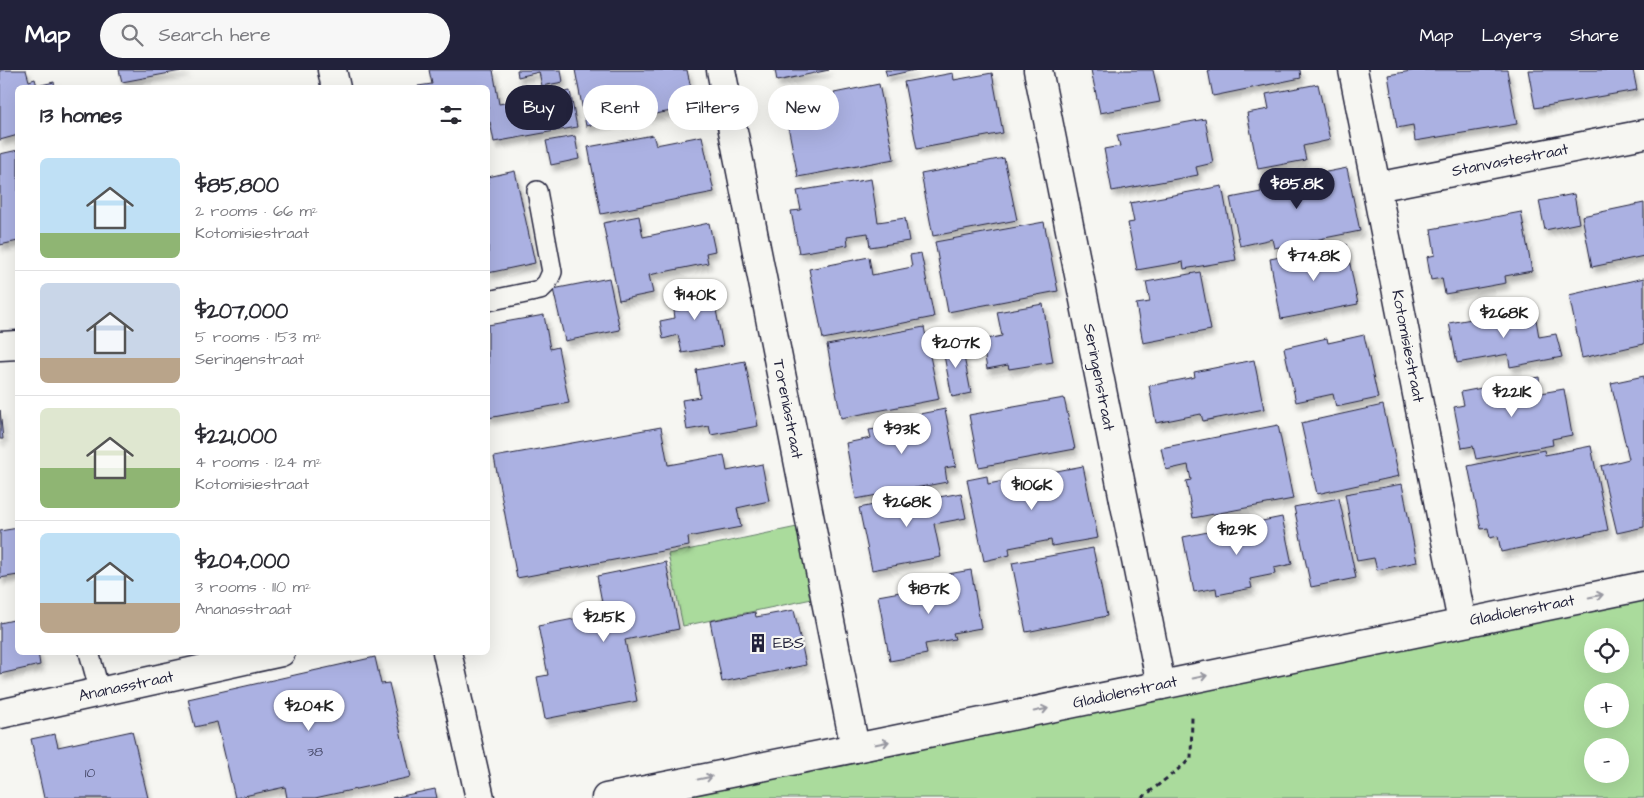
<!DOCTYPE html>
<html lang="en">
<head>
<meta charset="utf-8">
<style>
  :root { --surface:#fff; --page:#f7f7f7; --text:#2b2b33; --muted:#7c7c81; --line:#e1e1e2; --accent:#22223b }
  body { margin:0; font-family:"Architects Daughter",sans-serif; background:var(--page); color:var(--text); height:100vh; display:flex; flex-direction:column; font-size:19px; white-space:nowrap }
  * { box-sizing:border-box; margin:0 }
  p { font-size:16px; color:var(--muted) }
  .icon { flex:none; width:28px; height:28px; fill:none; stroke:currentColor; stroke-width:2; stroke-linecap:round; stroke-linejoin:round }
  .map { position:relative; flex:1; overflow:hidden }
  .details { position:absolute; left:15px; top:15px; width:475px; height:570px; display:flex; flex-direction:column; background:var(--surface); border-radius:8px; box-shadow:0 5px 20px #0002 }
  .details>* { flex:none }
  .banner { position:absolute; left:505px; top:15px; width:475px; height:45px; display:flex; gap:10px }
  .tools { position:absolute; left:1584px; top:558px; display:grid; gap:10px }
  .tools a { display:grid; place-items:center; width:45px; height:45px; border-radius:50%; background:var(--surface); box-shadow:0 5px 20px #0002; font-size:25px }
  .price { position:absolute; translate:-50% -42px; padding:0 11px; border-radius:18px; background:#fff; color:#222; font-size:16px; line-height:32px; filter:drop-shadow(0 1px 2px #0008) }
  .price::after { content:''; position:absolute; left:50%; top:30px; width:15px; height:11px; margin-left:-8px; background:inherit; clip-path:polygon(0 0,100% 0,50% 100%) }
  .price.selected { background:var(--accent); color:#fff }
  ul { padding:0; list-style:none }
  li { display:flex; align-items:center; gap:15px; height:125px; padding:0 25px }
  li+li { border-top:1px solid var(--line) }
  li span { display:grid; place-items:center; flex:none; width:140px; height:100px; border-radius:8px; color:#555 }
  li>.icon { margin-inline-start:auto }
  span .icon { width:60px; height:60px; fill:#fffc; stroke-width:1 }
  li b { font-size:21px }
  h2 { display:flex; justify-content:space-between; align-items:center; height:60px; padding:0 25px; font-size:21px }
  .chip { padding:0 18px; border-radius:22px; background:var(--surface); box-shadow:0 5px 20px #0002; font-size:18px; line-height:45px }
  .chip.selected { background:var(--accent); color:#fff }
  header { display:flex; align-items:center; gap:30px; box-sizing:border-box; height:70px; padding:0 25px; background:var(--accent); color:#fff }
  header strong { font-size:24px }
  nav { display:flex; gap:28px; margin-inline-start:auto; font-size:18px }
  .search { width:350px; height:45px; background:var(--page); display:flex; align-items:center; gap:12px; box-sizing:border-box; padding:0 18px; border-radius:28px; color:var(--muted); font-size:19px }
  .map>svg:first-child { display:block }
</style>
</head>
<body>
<header>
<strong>Map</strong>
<div class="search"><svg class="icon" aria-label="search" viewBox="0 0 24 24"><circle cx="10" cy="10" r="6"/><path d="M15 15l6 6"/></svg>Search here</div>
<nav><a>Map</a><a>Layers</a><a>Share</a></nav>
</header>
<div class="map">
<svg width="1644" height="728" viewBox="0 0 1644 728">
  <defs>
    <filter id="shadow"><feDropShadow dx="3" dy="5.5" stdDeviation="2.5" flood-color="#0004"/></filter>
  </defs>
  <rect width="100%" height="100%" fill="#f6f6f2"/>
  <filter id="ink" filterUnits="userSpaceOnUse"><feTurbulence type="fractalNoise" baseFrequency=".02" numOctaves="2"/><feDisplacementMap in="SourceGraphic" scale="10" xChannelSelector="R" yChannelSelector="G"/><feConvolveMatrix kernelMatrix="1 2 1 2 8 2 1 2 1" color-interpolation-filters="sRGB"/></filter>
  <g filter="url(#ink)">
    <g fill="#aadb9c" stroke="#667e6c" fill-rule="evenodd">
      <path d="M 797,457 L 812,529 L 683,556 L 668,484 Z"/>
      <path d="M 1644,529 L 1644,728 L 659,728 L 843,696 L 1043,653 ZM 1592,566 L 1620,566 L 1620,594 L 1592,594 ZM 1592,621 L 1620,621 L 1620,649 L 1592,649 ZM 1592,676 L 1620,676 L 1620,704 L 1592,704 Z"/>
    </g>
    <g fill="#abb1e2" stroke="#22223b" filter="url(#shadow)">
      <path d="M 0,0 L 26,0 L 29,11 L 35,9 L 37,16 L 54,12 L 55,18 L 18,18 L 18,65 L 0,70 Z"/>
      <path d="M 119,0 L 186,0 L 122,12 Z"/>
      <path d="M 429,0 L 493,0 L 499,34 L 570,21 L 577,57 L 494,72 L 490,52 L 488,52 L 488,18 L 418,18 L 418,16 L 432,14 Z"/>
      <path d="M 517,0 L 561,0 L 563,12 L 542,16 L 539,2 L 518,7 Z"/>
      <path d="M 575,0 L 687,0 L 695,37 L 586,56 Z"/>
      <path d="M 775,0 L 829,0 L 777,11 Z"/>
      <path d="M 885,0 L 915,0 L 887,6 Z"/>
      <path d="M 1091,0 L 1153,0 L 1160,32 L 1100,43 Z"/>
      <path d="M 1208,0 L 1300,0 L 1301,8 L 1213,26 Z"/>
      <path d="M 1416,0 L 1507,0 L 1517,54 L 1415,71 L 1413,55 L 1397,58 L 1388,5 Z"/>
      <path d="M 1528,0 L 1633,0 L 1637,20 L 1535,38 Z"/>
      <path d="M 953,3 L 954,10 L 992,3 L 1003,63 L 917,79 L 904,12 Z"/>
      <path d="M 879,14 L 894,89 L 798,107 L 787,51 L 837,42 L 834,23 Z"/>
      <path d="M 1318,14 L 1330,70 L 1303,76 L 1306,90 L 1258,99 L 1247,43 L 1269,39 L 1266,24 Z"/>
      <path d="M 1205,49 L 1213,93 L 1196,97 L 1198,105 L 1112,121 L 1104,79 L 1120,76 L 1117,65 Z"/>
      <path d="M 653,65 L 656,75 L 702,66 L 714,122 L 601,144 L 588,77 Z"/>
      <path d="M 575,66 L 579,89 L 551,95 L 546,71 Z"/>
      <path d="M 18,80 L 18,171 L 0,175 L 0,84 Z"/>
      <path d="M 1004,88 L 1017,150 L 933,166 L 921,104 Z"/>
      <path d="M 1347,98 L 1360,161 L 1274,178 L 1272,169 L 1240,176 L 1230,128 L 1261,122 L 1260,115 Z"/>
      <path d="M 515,101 L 535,193 L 488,203 L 488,107 Z"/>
      <path d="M 871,109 L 878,152 L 905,148 L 909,171 L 870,177 L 868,163 L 847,166 L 848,175 L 799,183 L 791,141 L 801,140 L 797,121 Z"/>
      <path d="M 1222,116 L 1236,190 L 1184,199 L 1183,192 L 1137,200 L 1128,153 L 1134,152 L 1130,133 Z"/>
      <path d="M 1574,124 L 1579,153 L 1545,160 L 1539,131 Z"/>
      <path d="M 1644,133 L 1644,186 L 1592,197 L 1582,146 Z"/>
      <path d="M 1521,142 L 1532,201 L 1505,206 L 1506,213 L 1445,224 L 1442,208 L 1431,210 L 1427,187 L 1435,185 L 1431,159 Z"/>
      <path d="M 639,146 L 643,167 L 709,153 L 715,181 L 706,183 L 708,193 L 649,205 L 653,223 L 619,230 L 603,153 Z"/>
      <path d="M 1044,152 L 1058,221 L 948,242 L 935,172 Z"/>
      <path d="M 1346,174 L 1358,234 L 1281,249 L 1270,189 Z"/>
      <path d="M 921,183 L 934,247 L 823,269 L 809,199 L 869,187 L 872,205 L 912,197 L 910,185 Z"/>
      <path d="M 1200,202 L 1211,260 L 1143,273 L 1136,234 L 1150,232 L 1146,212 Z"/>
      <path d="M 609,208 L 620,260 L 565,271 L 553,219 Z"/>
      <path d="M 1644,208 L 1644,274 L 1582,288 L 1569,225 Z"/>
      <path d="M 711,214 L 723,276 L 682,283 L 678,265 L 663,269 L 660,251 L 675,248 L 674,241 L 684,239 L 680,220 Z"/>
      <path d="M 1043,234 L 1053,292 L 1009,299 L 1008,295 L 987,299 L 982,270 L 1002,266 L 997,242 Z"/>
      <path d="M 1534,238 L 1539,267 L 1556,264 L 1562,287 L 1510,297 L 1508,284 L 1457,293 L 1449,253 Z"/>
      <path d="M 544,245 L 550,279 L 558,277 L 569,333 L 488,348 L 488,255 Z"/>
      <path d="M 924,257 L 939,329 L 841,348 L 827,275 Z"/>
      <path d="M 1364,265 L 1378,328 L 1336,337 L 1333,324 L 1296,332 L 1284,278 L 1327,268 L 1328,273 Z"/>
      <path d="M 961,271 L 971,323 L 952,327 L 942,275 Z"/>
      <path d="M 1254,290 L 1264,339 L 1203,351 L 1201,344 L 1156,353 L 1149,316 L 1195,307 L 1194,302 Z"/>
      <path d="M 745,291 L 758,356 L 711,365 L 709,356 L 687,360 L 682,330 L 700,327 L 696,300 Z"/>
      <path d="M 1644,306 L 1644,457 L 1617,463 L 1601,396 L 1629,389 L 1611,313 Z"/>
      <path d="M 1539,307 L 1541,323 L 1564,319 L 1572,365 L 1552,369 L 1553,375 L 1476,389 L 1473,376 L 1462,378 L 1454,337 L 1464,335 L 1461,322 Z"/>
      <path d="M 1064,328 L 1075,379 L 979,397 L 969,345 Z"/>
      <path d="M 1383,335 L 1399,406 L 1317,424 L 1301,353 Z"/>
      <path d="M 945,339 L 956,396 L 945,398 L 947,412 L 856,429 L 846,373 L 871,368 L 869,360 L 891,357 L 889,350 Z"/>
      <path d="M 0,340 L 3,369 L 0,369 Z"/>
      <path d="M 1278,355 L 1293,429 L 1193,448 L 1186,411 L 1191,410 L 1188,395 L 1166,400 L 1161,378 Z"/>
      <path d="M 661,357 L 668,395 L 724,385 L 727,401 L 762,394 L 769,431 L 737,438 L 741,457 L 688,467 L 689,476 L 517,508 L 494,387 Z"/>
      <path d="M 1591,376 L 1608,460 L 1501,482 L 1498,466 L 1490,468 L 1488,458 L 1481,459 L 1468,396 L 1544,380 L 1545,385 Z"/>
      <path d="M 1083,396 L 1098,468 L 1052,476 L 1051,470 L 1009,478 L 1010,485 L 984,491 L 967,410 L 987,406 L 988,414 Z"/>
      <path d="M 1402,414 L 1417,492 L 1377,500 L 1374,488 L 1357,491 L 1345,424 Z"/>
      <path d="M 961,423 L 966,448 L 934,454 L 941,487 L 872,500 L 859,438 L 927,424 L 928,429 Z"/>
      <path d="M 1339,428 L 1356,508 L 1311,517 L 1294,437 Z"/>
      <path d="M 1282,447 L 1292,494 L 1274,498 L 1275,504 L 1250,509 L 1252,518 L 1217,525 L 1216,518 L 1194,522 L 1183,467 Z"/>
      <path d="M 18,458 L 18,505 L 0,508 L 0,461 Z"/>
      <path d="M 1093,478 L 1107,546 L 1026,562 L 1012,493 Z"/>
      <path d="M 666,492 L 679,559 L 625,570 L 637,631 L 545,649 L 537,607 L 548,605 L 538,556 L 604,543 L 597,506 Z"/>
      <path d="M 971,500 L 981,558 L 953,563 L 955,569 L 925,574 L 927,584 L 890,591 L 878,526 L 949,513 L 948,504 Z"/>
      <path d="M 794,540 L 806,595 L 722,612 L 710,551 L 755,542 L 756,547 Z"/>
      <path d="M 18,549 L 18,582 L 38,582 L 40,595 L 0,604 L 0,553 Z"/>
      <path d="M 375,587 L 381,614 L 389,613 L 411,707 L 315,728 L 287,728 L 285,717 L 235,728 L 217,652 L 195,657 L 188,629 Z"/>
      <path d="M 132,661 L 148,728 L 44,728 L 31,669 L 55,664 L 58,677 Z"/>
      <path d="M 435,719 L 437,728 L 392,728 Z"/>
    </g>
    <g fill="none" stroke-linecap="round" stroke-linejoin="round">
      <g stroke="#22223b" stroke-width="22">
        <g id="service">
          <path d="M 488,231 L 540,220 L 547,213 L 552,202 L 537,121"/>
          <path d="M 89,582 L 100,622"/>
        </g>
      </g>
      <g stroke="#22223b" stroke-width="31">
        <g id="minor">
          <path d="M 332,0 L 336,18"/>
          <path d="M 721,0 L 855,678"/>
          <path d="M 1038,0 L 1161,615"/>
          <path d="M 1353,0 L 1462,552"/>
          <path d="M 1376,117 L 1644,64"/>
          <path d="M 0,276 L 18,275"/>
          <path d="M 447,582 L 480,728"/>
          <path d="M 0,644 L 281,582"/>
        </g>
      </g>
      <g stroke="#22223b" stroke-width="31">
        <path id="tertiary" d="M 606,728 L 855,678 L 1644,516"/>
      </g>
      <path stroke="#22223b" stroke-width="3" stroke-dasharray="5 4" stroke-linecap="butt" d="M 1142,728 L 1191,689 L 1192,647"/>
      <use href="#service" stroke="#f6f6f2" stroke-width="19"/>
      <use href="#minor" stroke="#f6f6f2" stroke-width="28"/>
      <use href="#tertiary" stroke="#f6f6f2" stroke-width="28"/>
    </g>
    <defs><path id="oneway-shaft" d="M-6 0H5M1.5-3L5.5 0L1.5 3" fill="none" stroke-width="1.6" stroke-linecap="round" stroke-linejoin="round" transform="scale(1.25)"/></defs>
    <g stroke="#9797a0">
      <use href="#oneway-shaft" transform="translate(1596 526) rotate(-11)"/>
      <use href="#oneway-shaft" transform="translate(1200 607) rotate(-12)"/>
      <use href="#oneway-shaft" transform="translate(1041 640) rotate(-12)"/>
      <use href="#oneway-shaft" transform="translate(882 673) rotate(-12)"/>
      <use href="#oneway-shaft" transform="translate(705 708) rotate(-11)"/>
    </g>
  </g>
  <defs>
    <g id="building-bare" transform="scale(1.5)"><path d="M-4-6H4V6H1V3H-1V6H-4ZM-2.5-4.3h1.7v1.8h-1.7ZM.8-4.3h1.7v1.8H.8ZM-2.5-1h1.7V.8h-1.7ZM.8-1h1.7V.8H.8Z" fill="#22223b" stroke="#f6f6f2" stroke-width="2.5" paint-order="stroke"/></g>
  </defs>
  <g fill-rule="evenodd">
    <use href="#building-bare" x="758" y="573"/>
  </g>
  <g text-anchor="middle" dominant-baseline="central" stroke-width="4.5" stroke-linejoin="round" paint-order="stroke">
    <g font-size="14" fill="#444665">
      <text x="315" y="682">38</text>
      <text x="90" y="703">10</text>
    </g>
    <g font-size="16" fill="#22223b" stroke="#f6f6f2">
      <text transform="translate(1510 90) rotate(-11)">Stanvastestraat</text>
      <text transform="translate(1408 276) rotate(79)">Kotomisiestraat</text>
      <text transform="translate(1099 307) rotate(79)">Seringenstraat</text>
      <text transform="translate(788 339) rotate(79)">Toreniastraat</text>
      <text transform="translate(1522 540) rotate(-11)">Gladiolenstraat</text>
      <text transform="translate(126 616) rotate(-12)">Ananasstraat</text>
      <text transform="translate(1125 622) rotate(-12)">Gladiolenstraat</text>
    </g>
    <g font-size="16" fill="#22223b" stroke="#f6f6f2" text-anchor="start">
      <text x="773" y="573">EBS</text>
    </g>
  </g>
</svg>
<div class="tools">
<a><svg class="icon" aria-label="locate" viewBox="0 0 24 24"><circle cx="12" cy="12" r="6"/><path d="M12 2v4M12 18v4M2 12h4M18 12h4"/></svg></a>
<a>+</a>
<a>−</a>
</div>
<b class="price selected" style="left:1297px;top:140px">$85.8K</b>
<b class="price" style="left:1314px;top:212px">$74.8K</b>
<b class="price" style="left:695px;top:251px">$140K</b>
<b class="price" style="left:1504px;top:269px">$268K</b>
<b class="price" style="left:956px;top:299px">$207K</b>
<b class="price" style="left:1512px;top:348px">$221K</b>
<b class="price" style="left:902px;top:385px">$93K</b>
<b class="price" style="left:1032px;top:441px">$106K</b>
<b class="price" style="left:907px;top:458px">$268K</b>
<b class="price" style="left:1237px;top:486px">$129K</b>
<b class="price" style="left:929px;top:545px">$187K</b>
<b class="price" style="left:604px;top:573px">$215K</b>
<b class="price" style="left:309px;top:662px">$204K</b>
<div class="banner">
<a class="chip selected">Buy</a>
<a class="chip">Rent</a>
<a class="chip">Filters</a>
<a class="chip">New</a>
</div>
<section class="details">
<h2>13 homes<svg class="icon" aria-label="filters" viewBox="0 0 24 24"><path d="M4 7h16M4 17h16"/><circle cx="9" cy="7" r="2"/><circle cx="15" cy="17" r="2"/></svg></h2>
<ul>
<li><span style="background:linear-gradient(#bfe0f5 75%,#8fb573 0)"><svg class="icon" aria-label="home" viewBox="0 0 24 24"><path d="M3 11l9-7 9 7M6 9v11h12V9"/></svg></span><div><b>$85,800</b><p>2 rooms · 66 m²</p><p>Kotomisiestraat</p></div></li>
<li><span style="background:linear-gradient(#c9d6e8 75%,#b9a48a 0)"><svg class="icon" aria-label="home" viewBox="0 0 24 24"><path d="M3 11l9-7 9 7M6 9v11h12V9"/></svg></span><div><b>$207,000</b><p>5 rooms · 153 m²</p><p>Seringenstraat</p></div></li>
<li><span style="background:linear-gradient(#dfe7d0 60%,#8fb573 0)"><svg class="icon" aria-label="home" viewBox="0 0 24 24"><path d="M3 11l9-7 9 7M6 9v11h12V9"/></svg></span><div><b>$221,000</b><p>4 rooms · 124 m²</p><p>Kotomisiestraat</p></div></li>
<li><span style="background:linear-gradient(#bfe0f5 70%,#b9a48a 0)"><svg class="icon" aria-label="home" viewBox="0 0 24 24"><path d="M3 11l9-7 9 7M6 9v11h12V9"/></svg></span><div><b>$204,000</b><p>3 rooms · 110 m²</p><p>Ananasstraat</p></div></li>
</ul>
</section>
</div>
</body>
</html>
